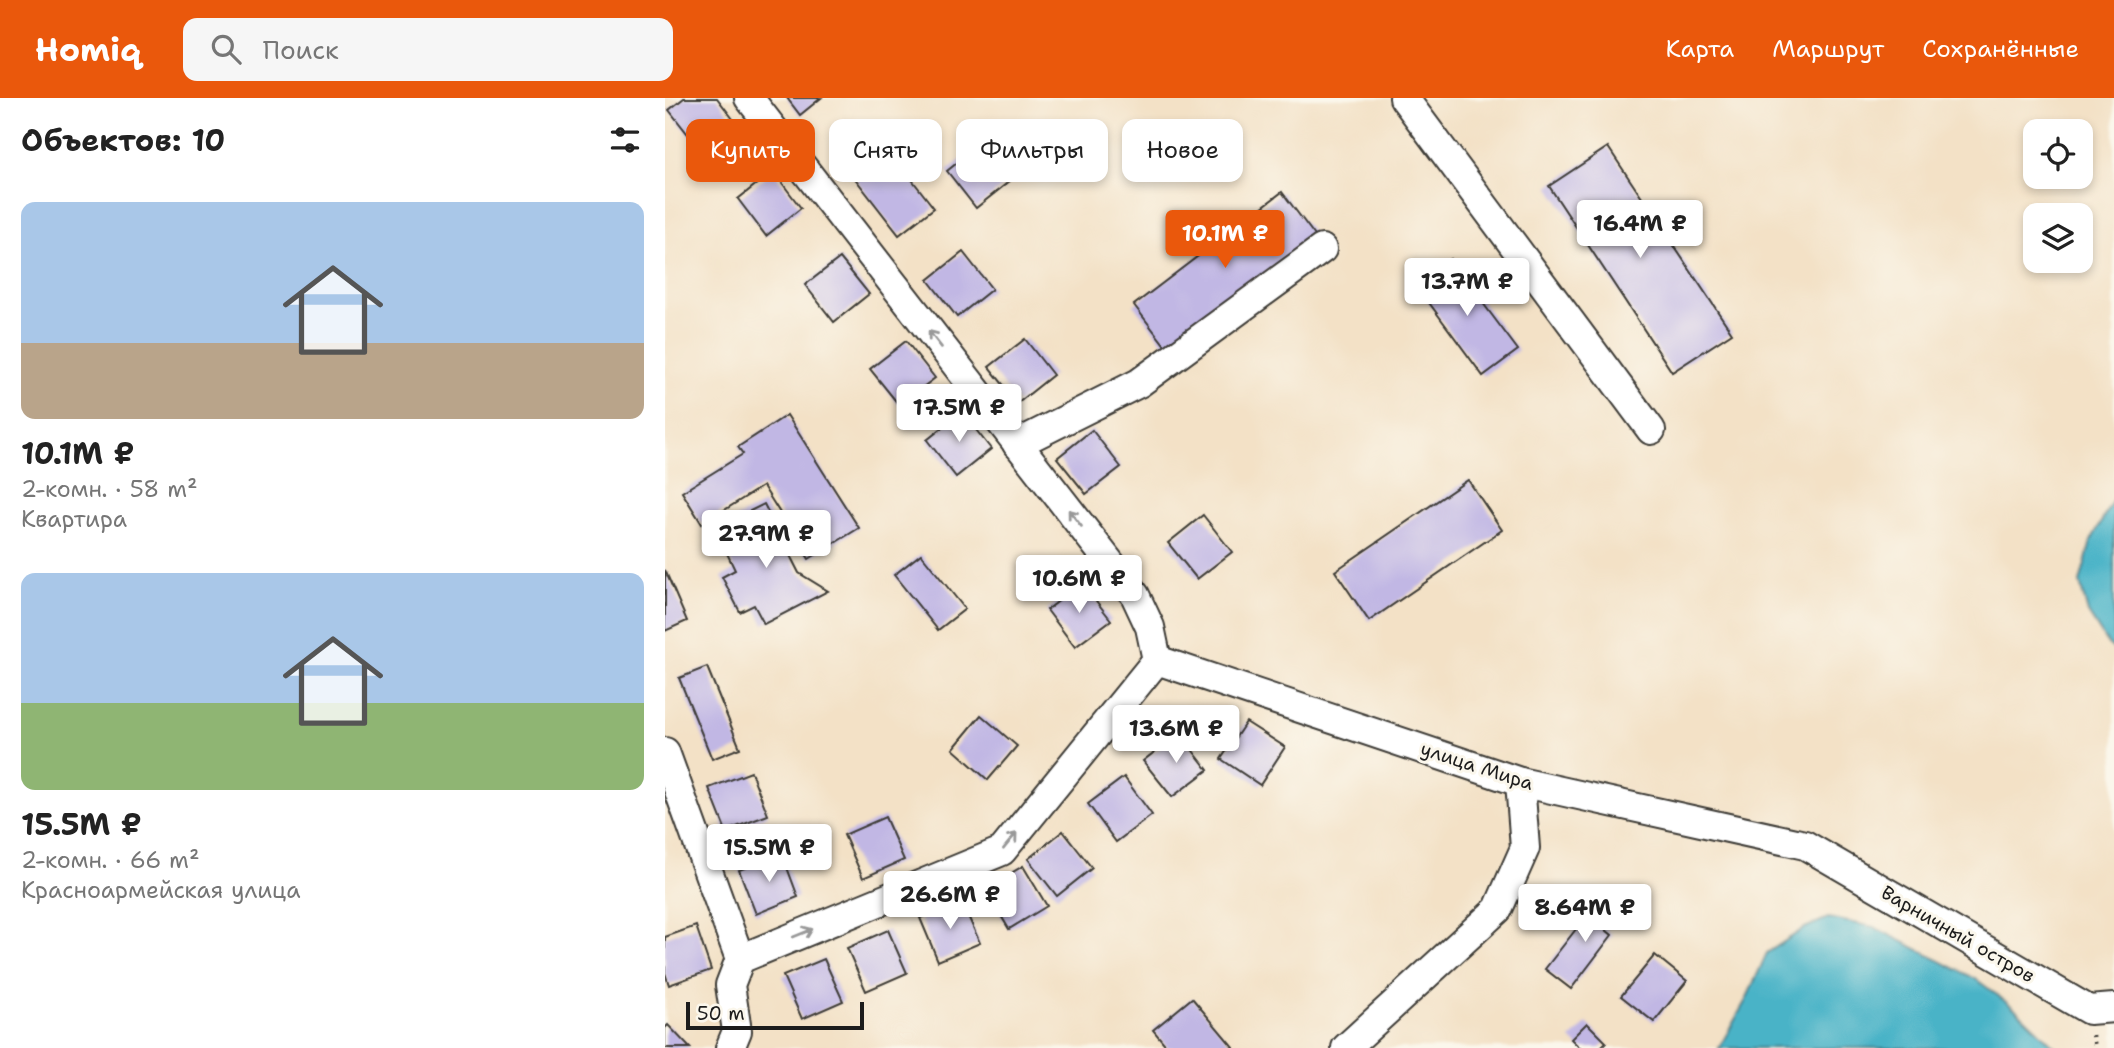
<!DOCTYPE html>
<html lang="ru">
<head>
<meta charset="utf-8">
<style>
  :root { --surface:#fff; --page:#f6f6f6; --text:#222; --muted:#767676; --accent:#ea580c }
  body { margin:0; font-family:"Shantell Sans",sans-serif; background:var(--page); color:var(--text); height:100vh; display:flex; flex-direction:column; font-size:26px; white-space:nowrap }
  * { box-sizing:border-box; margin:0 }
  p { font-size:23px; color:var(--muted) }
  .icon { flex:none; width:38px; height:38px; fill:none; stroke:currentColor; stroke-width:2; stroke-linecap:round; stroke-linejoin:round }
  .map { position:relative; flex:1; overflow:hidden }
  .side { display:flex; flex-direction:column; background:var(--surface); width:665px }
  .side>* { flex:none }
  .banner { position:absolute; left:21px; top:21px; width:665px; height:63px; display:flex; gap:14px }
  .buttons { position:absolute; left:1358px; top:21px; display:grid; gap:14px }
  .buttons a { display:grid; place-items:center; width:70px; height:70px; border-radius:14px; background:var(--surface); box-shadow:0 4px 10px #0003; font-size:35px }
  .scale { position:absolute; left:21px; bottom:18px; width:178px; box-sizing:border-box; padding-left:7px; border:4px solid #1c1c1c; border-top:0; font-size:19px; line-height:24px; white-space:nowrap; color:#1c1c1c; -webkit-text-stroke:5px #fbf7ec; paint-order:stroke }
  .price { position:absolute; translate:-50% -60px; padding:0 16px; border-radius:7px; background:#fff; color:#222; font-size:23px; line-height:46px; filter:drop-shadow(0 2px 4px #0008) }
  .price::after { content:''; position:absolute; left:50%; top:42px; width:21px; height:16px; margin-left:-10px; background:inherit; clip-path:polygon(0 0,100% 0,50% 100%) }
  .price.current { background:var(--accent); color:#fff }
  ul { padding:0; list-style:none }
  li { display:grid; align-content:center; gap:14px; height:371px; padding:0 21px }
  li span { display:grid; place-items:center; height:217px; border-radius:14px; color:#555 }
  li>.icon { margin-inline-start:auto }
  span .icon { width:126px; height:126px; fill:#fffc; stroke-width:1 }
  li b { font-size:30px }
  h2 { display:flex; justify-content:space-between; align-items:center; height:84px; padding:0 21px; font-size:30px }
  .chip { padding:0 24px; border-radius:14px; background:var(--surface); box-shadow:0 4px 10px #0003; font-size:24px; line-height:63px }
  .chip.current { background:var(--accent); color:#fff }
  header { display:flex; align-items:center; gap:42px; box-sizing:border-box; height:98px; padding:0 35px; background:var(--accent); color:#fff }
  header strong { font-size:33px }
  nav { display:flex; gap:38px; margin-inline-start:auto; font-size:24px }
  .search { width:490px; height:63px; background:var(--page); display:flex; align-items:center; gap:18px; box-sizing:border-box; padding:0 24px; border-radius:14px; color:var(--muted); font-size:26px }
  main { display:flex; flex:1; min-height:0 }
  .map>svg:first-child { display:block }
</style>
</head>
<body>
<header>
<strong>Homiq</strong>
<div class="search"><svg class="icon" aria-label="search" viewBox="0 0 24 24"><circle cx="10" cy="10" r="6"/><path d="M15 15l6 6"/></svg>Поиск</div>
<nav><a>Карта</a><a>Маршрут</a><a>Сохранённые</a></nav>
</header>
<main>
<section class="side">
<h2>Объектов: 10<svg class="icon" aria-label="filters" viewBox="0 0 24 24"><path d="M4 7h16M4 17h16"/><circle cx="9" cy="7" r="2"/><circle cx="15" cy="17" r="2"/></svg></h2>
<ul>
<li><span style="background:linear-gradient(#a9c7e8 65%,#b9a48a 0)"><svg class="icon" aria-label="home" viewBox="0 0 24 24"><path d="M3 11l9-7 9 7M6 9v11h12V9"/></svg></span><div><b>10.1M ₽</b><p>2-комн. · 58 m²</p><p>Квартира</p></div></li>
<li><span style="background:linear-gradient(#a9c7e8 60%,#8fb573 0)"><svg class="icon" aria-label="home" viewBox="0 0 24 24"><path d="M3 11l9-7 9 7M6 9v11h12V9"/></svg></span><div><b>15.5M ₽</b><p>2-комн. · 66 m²</p><p>Красноармейская улица</p></div></li>
</ul>
</section>
<div class="map">
<svg width="1449" height="950" viewBox="0 0 1449 950">
  <rect width="100%" height="100%" fill="#fbf7ec"/>
  <filter id="ink" filterUnits="userSpaceOnUse"><feTurbulence type="fractalNoise" baseFrequency=".0143" numOctaves="2"/><feDisplacementMap in="SourceGraphic" scale="14" xChannelSelector="R" yChannelSelector="G"/><feConvolveMatrix kernelMatrix="1 2 1 2 8 2 1 2 1" color-interpolation-filters="sRGB"/></filter>
  <filter id="wash" filterUnits="userSpaceOnUse"><feTurbulence type="fractalNoise" baseFrequency=".00686" numOctaves="4" result="noise"/><feDisplacementMap in="SourceGraphic" scale="28" xChannelSelector="R" yChannelSelector="G"/><feGaussianBlur stdDeviation="1.57" result="paint"/><feColorMatrix in="noise" values="0 0 0 0 0 0 0 0 0 0 0 0 0 0 0 0 0 1.4 0 .05"/><feComposite in="paint" operator="in"/></filter>
  <g filter="url(#wash)">
    <rect width="100%" height="100%" fill="#f3e1c6"/>
    <g fill="#49b3c7" stroke="#326872" stroke-width="2">
      <path d="M 1449,400 L 1449,551 L 1443,546 L 1423,515 L 1415,485 L 1426,443 Z"/>
      <path d="M 1163,820 L 1209,829 L 1311,881 L 1353,913 L 1391,950 L 1054,950 L 1081,902 L 1102,855 L 1140,830 Z"/>
    </g>
    <g id="blocks">
      <g fill="#c1b7e4">
        <path d="M 19,0 L 52,0 L 68,21 L 33,49 L 4,12 Z"/>
        <path d="M 122,0 L 156,0 L 135,17 Z"/>
        <path d="M 317,45 L 346,82 L 311,110 L 282,73 Z"/>
        <path d="M 220,47 L 269,110 L 234,137 L 185,74 Z"/>
        <path d="M 943,49 L 1067,235 L 1007,274 L 884,88 Z"/>
        <path d="M 108,73 L 136,110 L 101,138 L 73,101 Z"/>
        <path d="M 617,94 L 650,138 L 502,250 L 469,207 Z"/>
        <path d="M 298,154 L 327,191 L 292,219 L 263,182 Z"/>
        <path d="M 175,160 L 204,196 L 169,224 L 140,187 Z"/>
        <path d="M 785,161 L 853,252 L 818,278 L 751,187 Z"/>
        <path d="M 360,241 L 388,277 L 353,305 L 324,269 Z"/>
        <path d="M 241,243 L 270,280 L 234,307 L 205,271 Z"/>
        <path d="M 297,314 L 326,351 L 291,379 L 262,342 Z"/>
        <path d="M 122,317 L 194,430 L 144,461 L 98,388 L 37,426 L 17,394 L 78,356 L 73,349 Z"/>
        <path d="M 427,332 L 456,369 L 421,396 L 392,360 Z"/>
        <path d="M 803,382 L 837,432 L 704,523 L 670,473 Z"/>
        <path d="M 99,406 L 134,475 L 163,493 L 99,526 L 89,507 L 75,514 L 57,479 L 70,472 L 59,449 L 80,438 L 71,420 Z"/>
        <path d="M 538,417 L 567,454 L 532,481 L 503,445 Z"/>
        <path d="M 256,456 L 300,511 L 273,532 L 229,477 Z"/>
        <path d="M 0,472 L 22,523 L 0,533 Z"/>
        <path d="M 417,485 L 446,522 L 410,549 L 382,512 Z"/>
        <path d="M 42,569 L 75,650 L 47,661 L 14,580 Z"/>
        <path d="M 316,617 L 352,648 L 323,682 L 288,651 Z"/>
        <path d="M 581,624 L 620,649 L 595,687 L 556,661 Z"/>
        <path d="M 514,635 L 543,672 L 507,699 L 478,663 Z"/>
        <path d="M 86,674 L 103,717 L 61,733 L 44,690 Z"/>
        <path d="M 459,679 L 487,717 L 451,744 L 423,706 Z"/>
        <path d="M 220,719 L 239,762 L 198,780 L 179,737 Z"/>
        <path d="M 398,733 L 427,770 L 392,798 L 363,761 Z"/>
        <path d="M 117,756 L 133,799 L 91,816 L 74,772 Z"/>
        <path d="M 358,768 L 382,808 L 344,831 L 320,791 Z"/>
        <path d="M 947,796 L 961,807 L 941,832 L 947,837 L 906,891 L 880,871 L 922,817 L 928,821 Z"/>
        <path d="M 296,802 L 315,845 L 273,863 L 255,820 Z"/>
        <path d="M 31,828 L 46,872 L 4,887 L 0,875 L 0,839 Z"/>
        <path d="M 223,832 L 242,875 L 201,893 L 182,850 Z"/>
        <path d="M 990,857 L 1022,883 L 989,924 L 956,898 Z"/>
        <path d="M 159,861 L 178,903 L 137,921 L 118,878 Z"/>
        <path d="M 527,900 L 569,950 L 503,950 L 488,932 Z"/>
        <path d="M 922,925 L 941,944 L 935,950 L 915,950 L 906,941 Z"/>
        <path d="M 3,927 L 25,950 L 0,950 L 0,930 Z"/>
      </g>
    </g>
  </g>
  <g filter="url(#ink)">
    <use href="#blocks" fill-opacity="0" stroke="#3c3a36" stroke-width="2"/>
    <g fill="none" stroke-linecap="round" stroke-linejoin="round">
      <g stroke="#3c3a36" stroke-width="32">
        <g id="minor">
          <path d="M 84,0 L 470,497 L 485,529 L 492,562"/>
          <path d="M 739,0 L 986,332"/>
          <path d="M 352,346 L 474,285 L 657,151"/>
          <path d="M 492,562 L 855,684 L 1140,747 L 1424,912 L 1449,910"/>
          <path d="M 0,654 L 75,861"/>
          <path d="M 65,950 L 72,933 L 65,887 L 75,861 L 337,753 L 492,562"/>
          <path d="M 681,950 L 833,811 L 860,750 L 855,684"/>
        </g>
      </g>
      <path stroke="#3c3a36" stroke-width="4.5" stroke-dasharray="2 5" stroke-linecap="butt" d="M 1428,937 L 1430,950"/>
      <use href="#minor" stroke="#fff" stroke-width="28"/>
    </g>
    <defs><path id="oneway-shaft" d="M-6 0H5M1.5-3L5.5 0L1.5 3" fill="none" stroke-width="1.6" stroke-linecap="round" stroke-linejoin="round" transform="scale(1.75)"/></defs>
    <g stroke="#999">
      <use href="#oneway-shaft" transform="translate(270 241) rotate(-128)"/>
      <use href="#oneway-shaft" transform="translate(410 420) rotate(-128)"/>
      <use href="#oneway-shaft" transform="translate(345 743) rotate(-51)"/>
      <use href="#oneway-shaft" transform="translate(138 835) rotate(-22)"/>
    </g>
  </g>
  <g text-anchor="middle" dominant-baseline="central" stroke-width="6" stroke-linejoin="round" paint-order="stroke">
    <g font-size="19" fill="#1c1c1c" stroke="#fbf7ec">
      <text transform="translate(812 668) rotate(18)">улица Мира</text>
      <text transform="translate(1293 836) rotate(30)">Варничный остров</text>
    </g>
  </g>
</svg>
<div class="buttons">
<a><svg class="icon" aria-label="locate" viewBox="0 0 24 24"><circle cx="12" cy="12" r="6"/><path d="M12 2v4M12 18v4M2 12h4M18 12h4"/></svg></a>
<a><svg class="icon" aria-label="layers" viewBox="0 0 24 24"><path d="M12 4l9 5-9 5-9-5zM3 14l9 5 9-5"/></svg></a>
</div>
<div class="scale">50 m</div>
<b class="price" style="left:975px;top:162px">16.4M ₽</b>
<b class="price current" style="left:560px;top:172px">10.1M ₽</b>
<b class="price" style="left:802px;top:220px">13.7M ₽</b>
<b class="price" style="left:294px;top:346px">17.5M ₽</b>
<b class="price" style="left:101px;top:472px">27.9M ₽</b>
<b class="price" style="left:414px;top:517px">10.6M ₽</b>
<b class="price" style="left:511px;top:667px">13.6M ₽</b>
<b class="price" style="left:104px;top:786px">15.5M ₽</b>
<b class="price" style="left:285px;top:833px">26.6M ₽</b>
<b class="price" style="left:920px;top:846px">8.64M ₽</b>
<div class="banner">
<a class="chip current">Купить</a>
<a class="chip">Снять</a>
<a class="chip">Фильтры</a>
<a class="chip">Новое</a>
</div>
</div>
</main>
</body>
</html>
